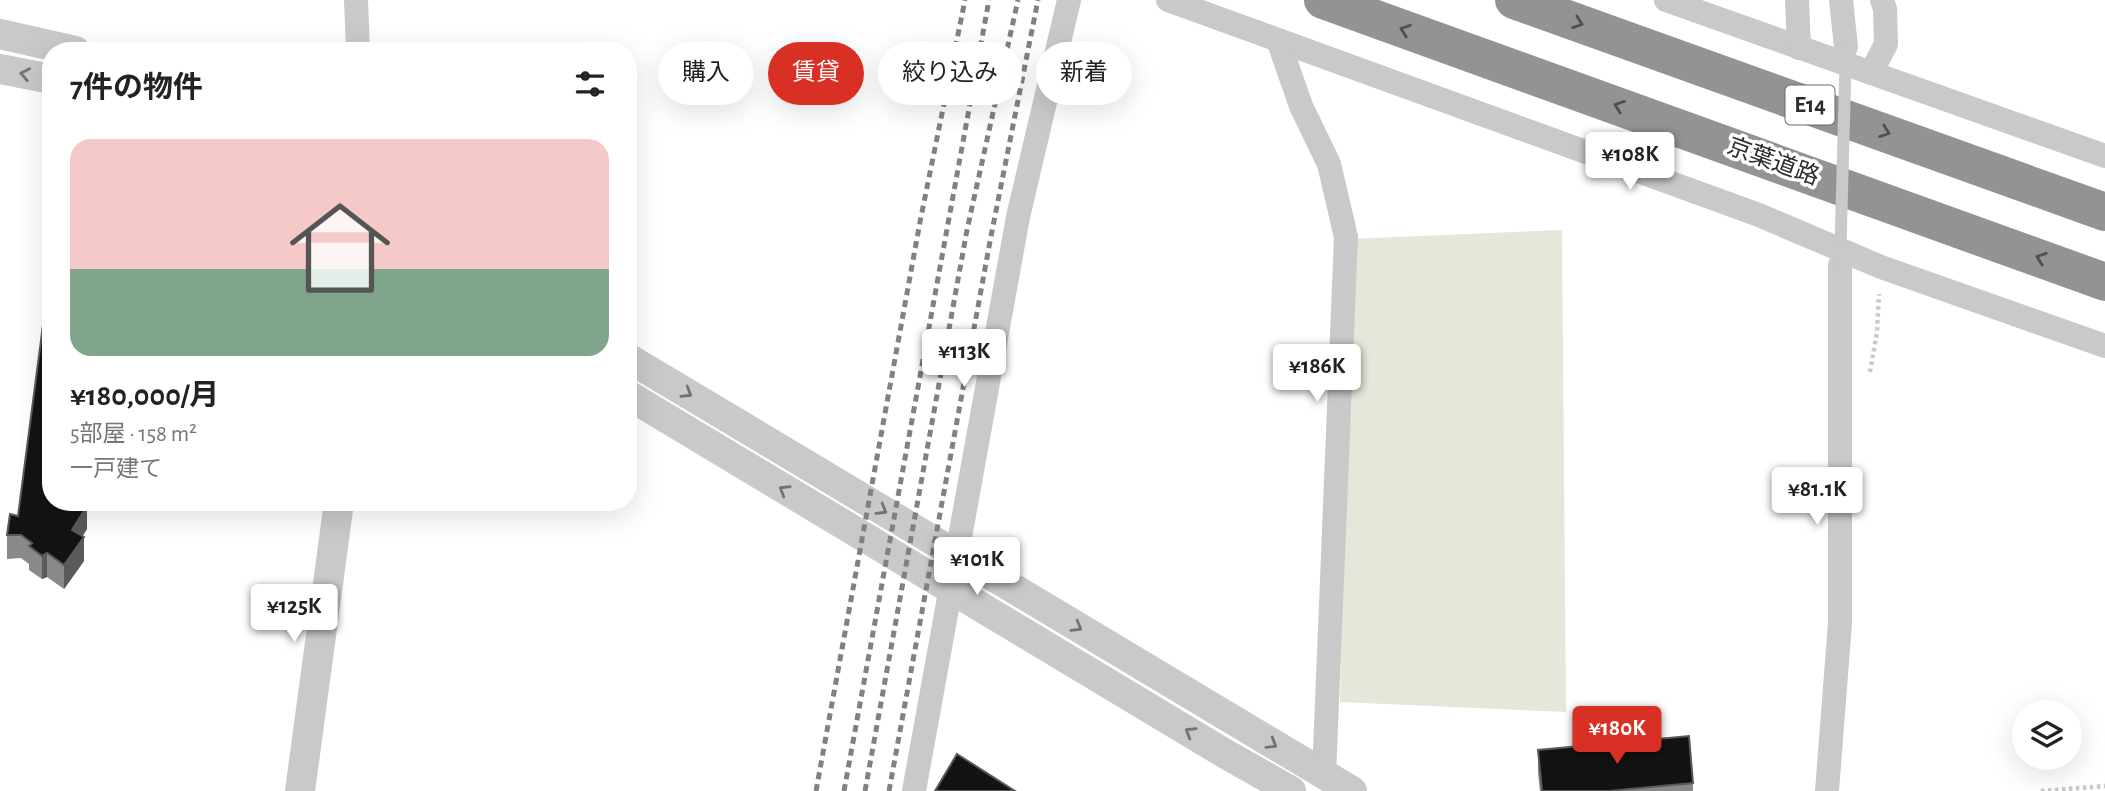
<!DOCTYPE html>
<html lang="ja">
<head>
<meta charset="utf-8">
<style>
  :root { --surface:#fff; --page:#f2f2f2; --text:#222; --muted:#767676; --line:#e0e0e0; --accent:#d93025 }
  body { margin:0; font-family:"Alegreya Sans","Noto Sans JP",sans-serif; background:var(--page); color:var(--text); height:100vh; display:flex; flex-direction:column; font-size:26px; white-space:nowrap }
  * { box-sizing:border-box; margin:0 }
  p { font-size:23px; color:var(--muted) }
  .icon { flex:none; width:38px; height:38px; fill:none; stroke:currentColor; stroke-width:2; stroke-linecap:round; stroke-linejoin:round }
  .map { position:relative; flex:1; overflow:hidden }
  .panel { position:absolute; left:42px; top:42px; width:595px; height:469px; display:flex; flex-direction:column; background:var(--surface); border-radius:28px; box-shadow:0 7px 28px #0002 }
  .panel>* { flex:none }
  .hud { position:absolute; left:658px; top:42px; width:665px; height:63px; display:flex; gap:14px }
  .buttons { position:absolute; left:2012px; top:700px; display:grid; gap:14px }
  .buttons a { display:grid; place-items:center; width:70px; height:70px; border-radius:50%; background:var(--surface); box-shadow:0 7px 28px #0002; font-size:35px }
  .price { position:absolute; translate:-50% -60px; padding:0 16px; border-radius:7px; background:#fff; color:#222; font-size:23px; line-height:46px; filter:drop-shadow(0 2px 4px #0008) }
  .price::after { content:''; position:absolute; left:50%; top:42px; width:21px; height:16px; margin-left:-10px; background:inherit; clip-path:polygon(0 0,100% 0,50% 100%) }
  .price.current { background:var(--accent); color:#fff }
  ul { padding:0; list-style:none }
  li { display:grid; align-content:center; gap:14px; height:371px; padding:0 28px }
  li+li { border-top:2px solid var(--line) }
  li span { display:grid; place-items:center; height:217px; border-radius:21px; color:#555 }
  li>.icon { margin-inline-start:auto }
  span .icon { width:126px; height:126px; fill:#fffc; stroke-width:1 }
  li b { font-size:30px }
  h2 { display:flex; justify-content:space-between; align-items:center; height:84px; padding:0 28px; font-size:30px }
  .pill { padding:0 24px; border-radius:32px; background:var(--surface); box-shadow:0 7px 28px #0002; font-size:24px; line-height:63px }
  .pill.current { background:var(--accent); color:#fff }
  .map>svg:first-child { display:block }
</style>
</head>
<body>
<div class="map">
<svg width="2105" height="791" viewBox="0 0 2105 791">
  <rect width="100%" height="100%" fill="#fff"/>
  <path fill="#e4e8db" d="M 1562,230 L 1566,712 L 1340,702 L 1349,239 Z"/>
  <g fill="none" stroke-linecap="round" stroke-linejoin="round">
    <g stroke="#c9c9c9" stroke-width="4.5" stroke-dasharray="3.5 3.5" stroke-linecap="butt">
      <path d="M 1870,372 L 1877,332 L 1879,294"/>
      <path d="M 2041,791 L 2105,786"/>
    </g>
    <g stroke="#c9c9c9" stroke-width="24">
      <path d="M 356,0 L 358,51"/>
      <path d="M 1168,0 L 1759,215 L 1881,267 L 2105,346"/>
      <path d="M 1666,0 L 2105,156"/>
      <path d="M 1797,0 L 1799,48"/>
      <path d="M 1841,0 L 1846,47"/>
      <path d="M 1278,40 L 1301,106 L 1329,164 L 1346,237 L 1324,775"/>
      <path d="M 1871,73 L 1886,44 L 1885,9 L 1882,0"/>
      <path d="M 914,791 L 1018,217 L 1069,0"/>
      <path d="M 1827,791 L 1840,623 L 1840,265"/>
    </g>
    <g stroke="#c9c9c9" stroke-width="30">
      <path d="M 0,34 L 75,51"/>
      <path d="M 0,69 L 51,79"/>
      <path d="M 628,358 L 1352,791"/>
      <path d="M 628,395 L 1224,753 L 1291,791"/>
      <path d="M 300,791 L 339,502"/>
    </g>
    <g stroke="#939393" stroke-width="38">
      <path d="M 1323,0 L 2105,282"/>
      <path d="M 1514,0 L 2105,212"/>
    </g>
    <g stroke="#818181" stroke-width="5" stroke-dasharray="7 5" stroke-linecap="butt">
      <path d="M 816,791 L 920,222 L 965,0"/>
      <path d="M 844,791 L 989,0"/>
      <path d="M 865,791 L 967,230 L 1018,0"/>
      <path d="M 889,791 L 991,236 L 1038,0"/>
    </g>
    <path stroke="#c9c9c9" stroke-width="12" d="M 1840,265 L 1846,47"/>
  </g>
  <g fill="#898989">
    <path d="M 51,159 L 51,187 L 49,186 L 49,162 Z"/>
    <path d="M 87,506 L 87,529 L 82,536 L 84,561 L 64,589 L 47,577 L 42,579 L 29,570 L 29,564 L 21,558 L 7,559 L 7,535 L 18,516 Z"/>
    <path d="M 1538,750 L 1693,783 L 1693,791 L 1540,791 L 1538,773 Z"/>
  </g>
  <g fill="#5a5a5a">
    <path d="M 87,506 L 87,529 L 72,553 L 72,530 Z"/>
    <path d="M 84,537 L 84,561 L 64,589 L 64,565 Z"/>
    <path d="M 47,553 L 47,577 L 42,579 L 42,556 Z"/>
  </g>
  <g fill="#131313" stroke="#5a5a5a" stroke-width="2">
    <path d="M 51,264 L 51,502 L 83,502 L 87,506 L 72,530 L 84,537 L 64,565 L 47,553 L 42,556 L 29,546 L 32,543 L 21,535 L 7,535 L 10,514 L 18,516 Z"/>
    <path d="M 1689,736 L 1693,783 L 1609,791 L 1542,791 L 1538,750 Z"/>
    <path d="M 957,754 L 1015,791 L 935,791 Z"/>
  </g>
  <defs><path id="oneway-chevron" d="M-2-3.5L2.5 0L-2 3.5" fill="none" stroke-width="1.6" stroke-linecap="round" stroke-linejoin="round" transform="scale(1.75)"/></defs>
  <g stroke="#505050">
    <use href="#oneway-chevron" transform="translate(1578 23) rotate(20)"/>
    <use href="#oneway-chevron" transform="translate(1405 30) rotate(-160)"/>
    <use href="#oneway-chevron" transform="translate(1619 106) rotate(-160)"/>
    <use href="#oneway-chevron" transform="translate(1885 132) rotate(20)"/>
    <use href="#oneway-chevron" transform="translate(2041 258) rotate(-160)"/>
  </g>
  <g stroke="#737373">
    <use href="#oneway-chevron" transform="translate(25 74) rotate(-169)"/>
    <use href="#oneway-chevron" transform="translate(687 393) rotate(31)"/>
    <use href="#oneway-chevron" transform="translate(784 490) rotate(-149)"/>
    <use href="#oneway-chevron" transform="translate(882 510) rotate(31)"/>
    <use href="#oneway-chevron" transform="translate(1077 627) rotate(31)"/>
    <use href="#oneway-chevron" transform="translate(1190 732) rotate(-149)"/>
    <use href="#oneway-chevron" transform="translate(1272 744) rotate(31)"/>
  </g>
  <g text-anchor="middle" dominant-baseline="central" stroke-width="7" stroke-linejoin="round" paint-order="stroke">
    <rect fill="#fff" stroke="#6b6b6b" stroke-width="2" x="1785.5" y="85.5" width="49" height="39" rx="5"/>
    <g font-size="23" font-weight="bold" fill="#2c2c2c">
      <text x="1810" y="105">E14</text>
    </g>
    <g font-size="24" fill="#2c2c2c" stroke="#fff">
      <text transform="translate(1773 162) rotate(20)">京葉道路</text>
    </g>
  </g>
</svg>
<div class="buttons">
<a><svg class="icon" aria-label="layers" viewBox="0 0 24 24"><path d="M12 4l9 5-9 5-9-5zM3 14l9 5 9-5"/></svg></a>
</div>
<b class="price" style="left:1630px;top:192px">¥108K</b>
<b class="price" style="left:964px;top:389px">¥113K</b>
<b class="price" style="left:1317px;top:404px">¥186K</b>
<b class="price" style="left:1817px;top:527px">¥81.1K</b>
<b class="price" style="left:977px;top:597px">¥101K</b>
<b class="price" style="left:294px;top:644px">¥125K</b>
<b class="price current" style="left:1617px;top:766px">¥180K</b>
<div class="hud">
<a class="pill">購入</a>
<a class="pill current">賃貸</a>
<a class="pill">絞り込み</a>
<a class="pill">新着</a>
</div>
<section class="panel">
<h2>7件の物件<svg class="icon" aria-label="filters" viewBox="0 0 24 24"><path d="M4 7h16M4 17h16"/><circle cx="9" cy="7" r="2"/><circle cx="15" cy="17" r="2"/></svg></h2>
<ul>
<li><span style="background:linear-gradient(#f6c9c9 60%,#7fa58c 0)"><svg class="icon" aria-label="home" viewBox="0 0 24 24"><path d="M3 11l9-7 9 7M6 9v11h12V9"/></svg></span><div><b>¥180,000/月</b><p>5部屋 · 158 m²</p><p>一戸建て</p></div></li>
</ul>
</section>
</div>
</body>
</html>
